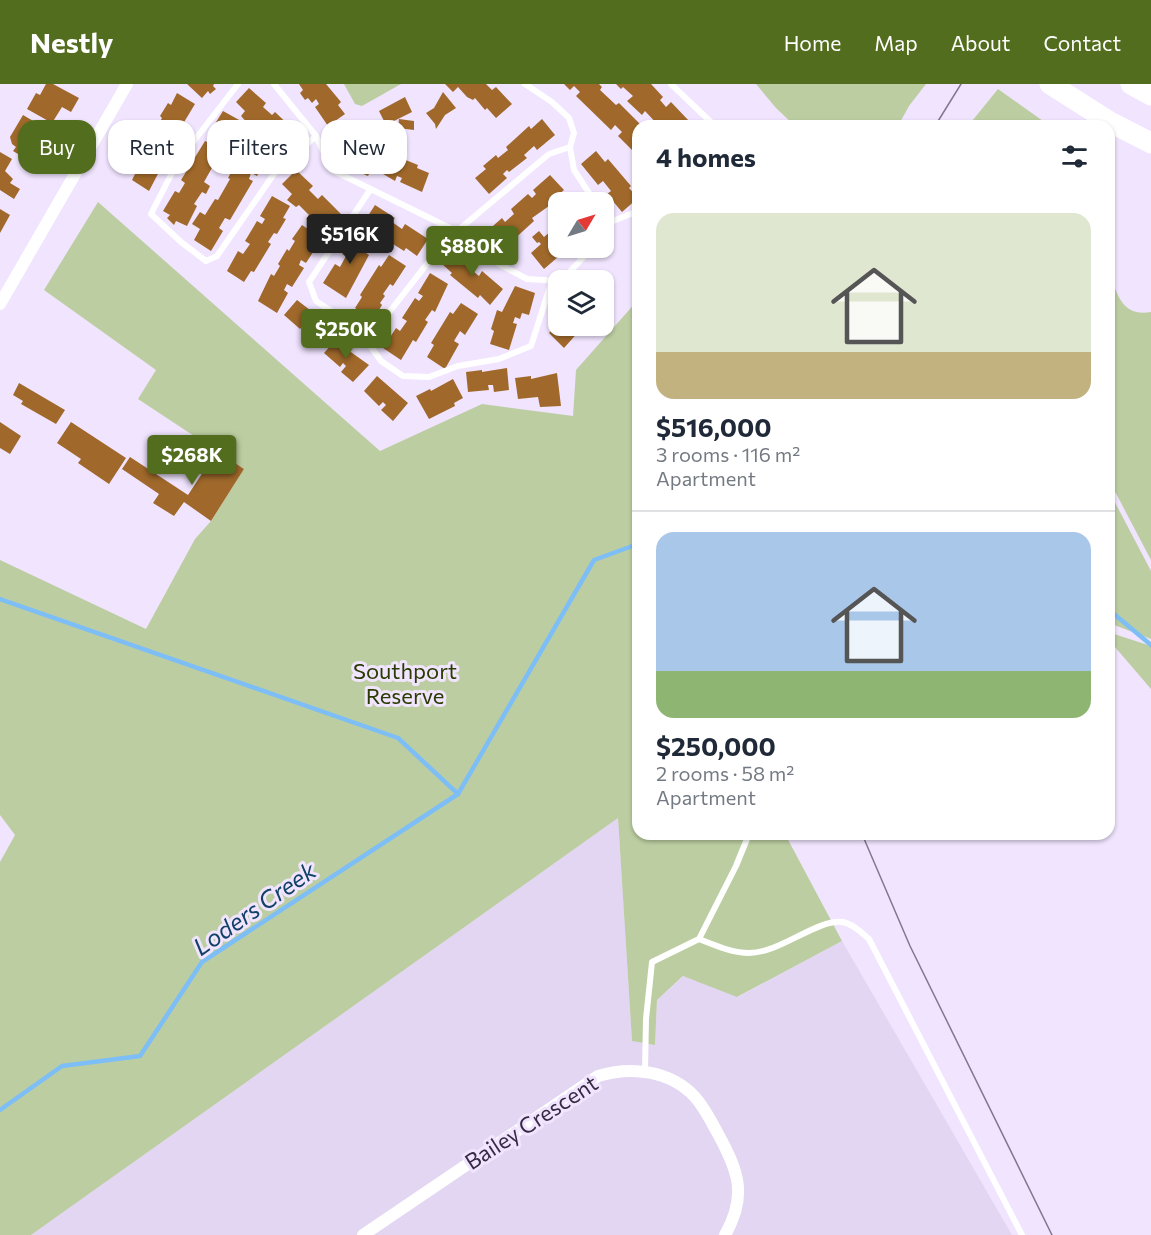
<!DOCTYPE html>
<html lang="en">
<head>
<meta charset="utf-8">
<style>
  :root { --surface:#fff; --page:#f6f6f7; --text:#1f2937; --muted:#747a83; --line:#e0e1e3; --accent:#536d1f }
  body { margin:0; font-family:Commissioner,sans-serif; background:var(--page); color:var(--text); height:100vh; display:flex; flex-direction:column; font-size:22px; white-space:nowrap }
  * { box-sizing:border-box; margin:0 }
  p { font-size:20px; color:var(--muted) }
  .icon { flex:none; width:33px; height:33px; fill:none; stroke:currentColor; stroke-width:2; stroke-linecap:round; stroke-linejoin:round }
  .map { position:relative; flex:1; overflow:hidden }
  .panel { position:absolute; left:632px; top:36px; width:483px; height:720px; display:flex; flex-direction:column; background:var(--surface); border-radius:18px; box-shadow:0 2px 4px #0004 }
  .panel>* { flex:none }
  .top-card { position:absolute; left:18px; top:36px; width:524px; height:54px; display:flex; gap:12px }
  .needle { width:39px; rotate:52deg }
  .controls { position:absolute; left:548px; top:108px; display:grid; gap:12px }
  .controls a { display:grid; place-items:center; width:66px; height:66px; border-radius:12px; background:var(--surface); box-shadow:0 2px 4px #0004; font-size:30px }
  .price { position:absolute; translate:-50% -51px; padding:0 14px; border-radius:6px; background:var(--accent); color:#fff; font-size:20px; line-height:39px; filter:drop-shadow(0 2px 3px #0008) }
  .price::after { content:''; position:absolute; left:50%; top:36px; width:18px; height:14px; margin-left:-9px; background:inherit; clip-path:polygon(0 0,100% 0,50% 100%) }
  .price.on { background:#222; color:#fff }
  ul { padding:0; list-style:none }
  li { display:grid; align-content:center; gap:12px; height:318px; padding:0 24px }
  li+li { border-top:2px solid var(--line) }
  li span { display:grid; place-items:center; height:186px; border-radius:18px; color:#555 }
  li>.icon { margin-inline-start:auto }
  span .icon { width:108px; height:108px; fill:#fffc; stroke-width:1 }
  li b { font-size:26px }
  h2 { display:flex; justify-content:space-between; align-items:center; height:72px; padding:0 24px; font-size:26px }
  .chip { padding:0 21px; border-radius:18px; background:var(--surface); box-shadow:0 2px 4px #0004; font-size:21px; line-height:54px }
  .chip.on { background:var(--accent); color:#fff }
  header { display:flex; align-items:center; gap:36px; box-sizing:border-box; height:84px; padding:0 30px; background:var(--accent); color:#fff }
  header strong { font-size:28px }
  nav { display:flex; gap:33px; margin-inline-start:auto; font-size:21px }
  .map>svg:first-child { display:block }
</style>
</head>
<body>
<header>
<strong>Nestly</strong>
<nav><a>Home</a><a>Map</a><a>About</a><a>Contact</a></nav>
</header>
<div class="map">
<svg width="1151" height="1151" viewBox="0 0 1151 1151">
  <rect width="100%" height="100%" fill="#f0e4fe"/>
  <path fill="#e2d6f2" d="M 618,734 L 632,957 L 655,961 L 657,916 L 684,892 L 738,913 L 842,857 L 1012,1151 L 31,1151 Z"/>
  <g fill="#bccea1">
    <path d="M 344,0 L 401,0 L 362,22 L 355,20 Z"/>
    <path d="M 756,0 L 926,0 L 909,22 L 898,42 L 795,42 L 776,24 Z"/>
    <path d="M 998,5 L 1050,42 L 968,42 Z"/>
    <path d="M 98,118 L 380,367 L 482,320 L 573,332 L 576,286 L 637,217 L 638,750 L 785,750 L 842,857 L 737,913 L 683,892 L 657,916 L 655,961 L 632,957 L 618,734 L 31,1151 L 0,1151 L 0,778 L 15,751 L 0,731 L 0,476 L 146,545 L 195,455 L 211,437 L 244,385 L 138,315 L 156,286 L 44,206 Z"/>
    <path d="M 1109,189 C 1118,211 1122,233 1151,228 L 1151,476 L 1109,396 Z"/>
    <path d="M 1109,407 L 1151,487 L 1151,555 L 1109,539 Z"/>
    <path d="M 1108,548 L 1151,562 L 1151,605 L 1109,556 Z"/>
  </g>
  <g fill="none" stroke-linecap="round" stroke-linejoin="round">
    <g stroke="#7ebef6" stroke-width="4.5">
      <path d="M 0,515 L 398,654 L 458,710"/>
      <path d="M 1108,525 L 1151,561"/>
      <path d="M 0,1026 L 62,982 L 140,972 L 202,878 L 458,710 L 594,476 L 638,460"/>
    </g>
  </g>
  <g fill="#a0692b">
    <path d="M 46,0 L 53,0 L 79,14 L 71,28 L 62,23 L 52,39 L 27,25 L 36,9 L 40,11 Z"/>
    <path d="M 187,0 L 214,0 L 213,2 L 216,5 L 210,10 L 208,7 L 202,14 Z"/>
    <path d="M 299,0 L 326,0 L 341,18 L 338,21 L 345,30 L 328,42 L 315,23 L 319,20 L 316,15 L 312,19 L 308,14 L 305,16 L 300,9 L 303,6 Z"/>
    <path d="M 445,0 L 486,0 L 492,6 L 496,3 L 512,20 L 496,34 L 487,24 L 485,26 L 475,14 L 473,16 L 467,13 L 458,3 L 453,8 Z"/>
    <path d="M 564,0 L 599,0 L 602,3 L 600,6 L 616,21 L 619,19 L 642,42 L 638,42 L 638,72 L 618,52 L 622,48 L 615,41 L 611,46 L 576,12 L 580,8 L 574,2 L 570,6 Z"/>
    <path d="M 616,0 L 651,0 L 663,13 L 660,16 L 666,23 L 671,18 L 690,38 L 686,42 L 659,42 L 645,27 L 642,31 L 627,17 L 633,12 L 623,3 L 621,5 Z"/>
    <path d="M 249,4 L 266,19 L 263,23 L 272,31 L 275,28 L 295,47 L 281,61 L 272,52 L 269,54 L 253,39 L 250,42 L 241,32 L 245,27 L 236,18 Z"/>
    <path d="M 443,8 L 456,24 L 445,31 L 436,45 L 435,40 L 426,29 L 434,24 Z"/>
    <path d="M 177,9 L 195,20 L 157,83 L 160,86 L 149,107 L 132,96 L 138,84 L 136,82 L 162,34 L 160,32 L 168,19 L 171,21 Z"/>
    <path d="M 405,13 L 412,28 L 386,41 L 379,27 Z"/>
    <path d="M 223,27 L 241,37 L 234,48 L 242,53 L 234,67 L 228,63 L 225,70 L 230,74 L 226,81 L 217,75 L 204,98 L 210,102 L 206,110 L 202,108 L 194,120 L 197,122 L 187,142 L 176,137 L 174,141 L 167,134 L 170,131 L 163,127 L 175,107 L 179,109 L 185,99 L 181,96 L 205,57 L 209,59 L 216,49 L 211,46 Z"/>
    <path d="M 23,31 L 52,48 L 45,60 L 42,58 L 33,79 L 13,67 L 16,63 L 12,60 L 10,53 Z"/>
    <path d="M 399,35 L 414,37 L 414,46 L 398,44 Z"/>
    <path d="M 542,35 L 555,51 L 537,66 L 534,62 L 524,71 L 527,74 L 509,88 L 507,86 L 503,90 L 507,94 L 489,110 L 475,94 L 486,85 L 483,82 L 496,71 L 498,74 L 508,66 L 506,63 L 529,42 L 531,45 Z"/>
    <path d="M 252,54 L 267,64 L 264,69 L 268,72 L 257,92 L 251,89 L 249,95 L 253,97 L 230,136 L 225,134 L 219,144 L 223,147 L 211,167 L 194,156 L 200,145 L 192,140 L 200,128 L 205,131 L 215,115 L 218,116 L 230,95 L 228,94 L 236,79 L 239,80 L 245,70 L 242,68 Z"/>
    <path d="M 356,63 L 368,68 L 369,65 L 384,71 L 391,70 L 418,81 L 417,84 L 429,89 L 422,108 L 400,98 L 402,94 L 397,92 L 395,97 L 378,87 L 371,86 L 368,92 L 347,83 Z"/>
    <path d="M 596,67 L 605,78 L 608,75 L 631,102 L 629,104 L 638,114 L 622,128 L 607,110 L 611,107 L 603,97 L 598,101 L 581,80 Z"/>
    <path d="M 0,68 L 12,75 L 5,87 L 13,95 L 10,99 L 20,105 L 14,115 L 0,106 Z"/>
    <path d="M 296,86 L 313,102 L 309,106 L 318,115 L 322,111 L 341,130 L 325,147 L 306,135 L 309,131 L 299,121 L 296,123 L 287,116 L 292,110 L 282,100 Z"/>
    <path d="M 550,91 L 564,106 L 554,115 L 556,117 L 532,134 L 534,137 L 511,158 L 508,155 L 498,165 L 485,149 L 502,134 L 505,138 L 514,130 L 511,125 L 528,110 L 532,114 L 536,110 L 533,106 Z"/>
    <path d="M 272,112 L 290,122 L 283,134 L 286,135 L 277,150 L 274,149 L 268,158 L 271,160 L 254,188 L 251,187 L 244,198 L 227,187 L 238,167 L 243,170 L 250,160 L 245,157 L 257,137 L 262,140 L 265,135 L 260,132 Z"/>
    <path d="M 375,121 L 395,134 L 392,138 L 402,145 L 405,140 L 428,155 L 417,172 L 406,164 L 404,167 L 374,148 L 375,146 L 364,138 Z"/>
    <path d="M 0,125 L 10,131 L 0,149 Z"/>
    <path d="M 302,141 L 317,151 L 314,156 L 319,159 L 306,179 L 301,176 L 299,181 L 304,184 L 292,203 L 287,200 L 284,206 L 288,209 L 277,229 L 258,217 L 271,190 L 274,192 L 280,182 L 278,180 L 287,165 L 289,167 L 295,157 L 292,155 Z"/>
    <path d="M 558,141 L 558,164 L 563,164 L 565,167 L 544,185 L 531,169 L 541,160 L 539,158 L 537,159 L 532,153 L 539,147 L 544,153 Z"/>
    <path d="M 357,146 L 374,157 L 366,169 L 369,171 L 346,214 L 323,199 L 335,180 L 340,183 L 346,172 L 342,170 Z"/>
    <path d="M 455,164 L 473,179 L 469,184 L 479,192 L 482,187 L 503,205 L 490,221 L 480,211 L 478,214 L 450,191 L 452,189 L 442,180 Z"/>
    <path d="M 389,171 L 406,182 L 393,202 L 390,200 L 383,210 L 385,212 L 380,219 L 382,221 L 373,236 L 355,224 L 362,213 L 360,211 L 379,181 L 381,183 Z"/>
    <path d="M 430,189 L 448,200 L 435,228 L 432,226 L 425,236 L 428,238 L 416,258 L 413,256 L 401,276 L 383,264 L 396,244 L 400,247 L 407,237 L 402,234 L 415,214 L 419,217 L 423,212 L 418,209 Z"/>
    <path d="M 515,202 L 535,209 L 529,231 L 522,229 L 520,235 L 515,233 L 513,239 L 517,240 L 509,266 L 490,260 L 494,247 L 491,245 L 497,226 L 502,228 Z"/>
    <path d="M 297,216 L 310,226 L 308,228 L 329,243 L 314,260 L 302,250 L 306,244 L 303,241 L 300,245 L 284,231 Z"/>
    <path d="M 461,219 L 478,230 L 465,251 L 460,247 L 454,257 L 459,260 L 445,285 L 427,273 L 434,261 L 431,259 L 450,228 L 453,230 Z"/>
    <path d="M 558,239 L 558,242 L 594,242 L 587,248 L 581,245 L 564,264 L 549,249 Z"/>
    <path d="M 338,253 L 350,264 L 348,266 L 369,281 L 353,298 L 341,288 L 346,282 L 343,279 L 340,283 L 324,269 Z"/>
    <path d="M 507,284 L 509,306 L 494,308 L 493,301 L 488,301 L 489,306 L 468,308 L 466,288 L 482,286 L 482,288 Z"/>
    <path d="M 557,289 L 561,322 L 540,323 L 538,313 L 518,315 L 515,294 L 531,292 L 531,295 Z"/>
    <path d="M 377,292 L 408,319 L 393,337 L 381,326 L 386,321 L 383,318 L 379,322 L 364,307 Z"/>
    <path d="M 453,295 L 463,314 L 454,319 L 455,322 L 429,335 L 416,312 L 430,305 L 431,307 Z"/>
    <path d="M 19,299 L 65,326 L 56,340 L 21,320 L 23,317 L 13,311 Z"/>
    <path d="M 0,338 L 21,352 L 10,370 L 0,364 Z"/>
    <path d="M 71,338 L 126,374 L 109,400 L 78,379 L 81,375 L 57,359 Z"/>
    <path d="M 217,367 L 244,385 L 211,437 L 184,418 L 174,432 L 153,419 L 159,410 L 122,385 L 130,373 L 188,411 Z"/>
  </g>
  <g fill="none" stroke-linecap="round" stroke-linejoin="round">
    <g stroke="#fff" stroke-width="6">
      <path d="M 238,0 L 177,79 L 151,130 L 181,158 L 206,177 L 217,172 L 276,87 L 316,52"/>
      <path d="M 274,0 L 316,52 L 332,86 L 456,147 L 486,173 L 527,195 L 558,197"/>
      <path d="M 525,0 L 552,18 L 569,34 L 574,49 L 570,63 L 574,86 L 595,118"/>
      <path d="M 671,0 L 715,42"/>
      <path d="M 370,106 L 309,198 L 316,217 L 351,240 L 373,249 L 444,158 L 549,70 L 570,63"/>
      <path d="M 603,141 L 638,127"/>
      <path d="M 562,196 L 592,164"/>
      <path d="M 373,249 L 371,263 L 381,277 L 403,292 L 429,293 L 458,282 L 499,275 L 531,262 L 552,196"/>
      <path d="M 699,855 C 715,861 731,869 749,869 C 780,869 817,835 842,838 C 852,839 862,849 869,855 L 1022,1151"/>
      <path d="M 645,986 L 646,935 L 652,878 L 699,855 L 736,782 L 749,750"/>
    </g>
    <g stroke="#fff" stroke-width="12">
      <path d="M 0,220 L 127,0"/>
      <path d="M 363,1151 L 598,992 C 631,982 670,986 695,1013 C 704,1023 711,1037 717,1048 C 738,1086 748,1111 725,1151"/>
    </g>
    <g stroke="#fff" stroke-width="21">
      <path d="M 1050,0 L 1110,38 L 1151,59"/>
      <path d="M 1131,0 L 1151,11"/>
    </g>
    <g stroke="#83778f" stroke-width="1.5">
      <path d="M 935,42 L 961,0"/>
      <path d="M 862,750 L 910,862 L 1052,1151"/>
    </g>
  </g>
  <g text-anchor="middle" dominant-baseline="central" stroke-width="6" stroke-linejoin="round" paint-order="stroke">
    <g font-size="22" fill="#2a3b02" stroke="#f0e4fe">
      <text x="405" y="586">Southport<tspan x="405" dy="25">Reserve</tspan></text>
    </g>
    <g font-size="22" fill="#362a42" stroke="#f0e4fe">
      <text transform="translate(531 1038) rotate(-33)">Bailey Crescent</text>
    </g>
    <g font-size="24" font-style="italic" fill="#114165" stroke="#f0e4fe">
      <text transform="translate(254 824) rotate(-35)">Loders Creek</text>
    </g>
  </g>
</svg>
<div class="controls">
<a><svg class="needle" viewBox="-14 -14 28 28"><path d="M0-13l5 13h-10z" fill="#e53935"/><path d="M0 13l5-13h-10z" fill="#747a83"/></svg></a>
<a><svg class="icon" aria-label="layers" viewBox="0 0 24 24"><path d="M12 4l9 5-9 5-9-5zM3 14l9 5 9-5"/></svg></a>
</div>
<b class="price on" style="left:350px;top:181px">$516K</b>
<b class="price" style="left:472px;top:193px">$880K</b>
<b class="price" style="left:346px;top:276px">$250K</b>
<b class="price" style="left:192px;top:402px">$268K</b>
<div class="top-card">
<a class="chip on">Buy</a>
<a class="chip">Rent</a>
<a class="chip">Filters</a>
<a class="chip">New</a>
</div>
<section class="panel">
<h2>4 homes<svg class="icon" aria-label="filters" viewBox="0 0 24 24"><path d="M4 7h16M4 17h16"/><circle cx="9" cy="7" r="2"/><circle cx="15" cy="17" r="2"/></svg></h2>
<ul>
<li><span style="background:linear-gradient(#dfe7d0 75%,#c2b280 0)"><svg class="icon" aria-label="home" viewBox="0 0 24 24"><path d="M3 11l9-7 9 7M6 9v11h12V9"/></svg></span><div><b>$516,000</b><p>3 rooms · 116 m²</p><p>Apartment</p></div></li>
<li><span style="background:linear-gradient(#a9c7e8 75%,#8fb573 0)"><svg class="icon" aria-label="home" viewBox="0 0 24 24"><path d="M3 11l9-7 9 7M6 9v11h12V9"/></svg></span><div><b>$250,000</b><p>2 rooms · 58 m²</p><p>Apartment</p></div></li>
</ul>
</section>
</div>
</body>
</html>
